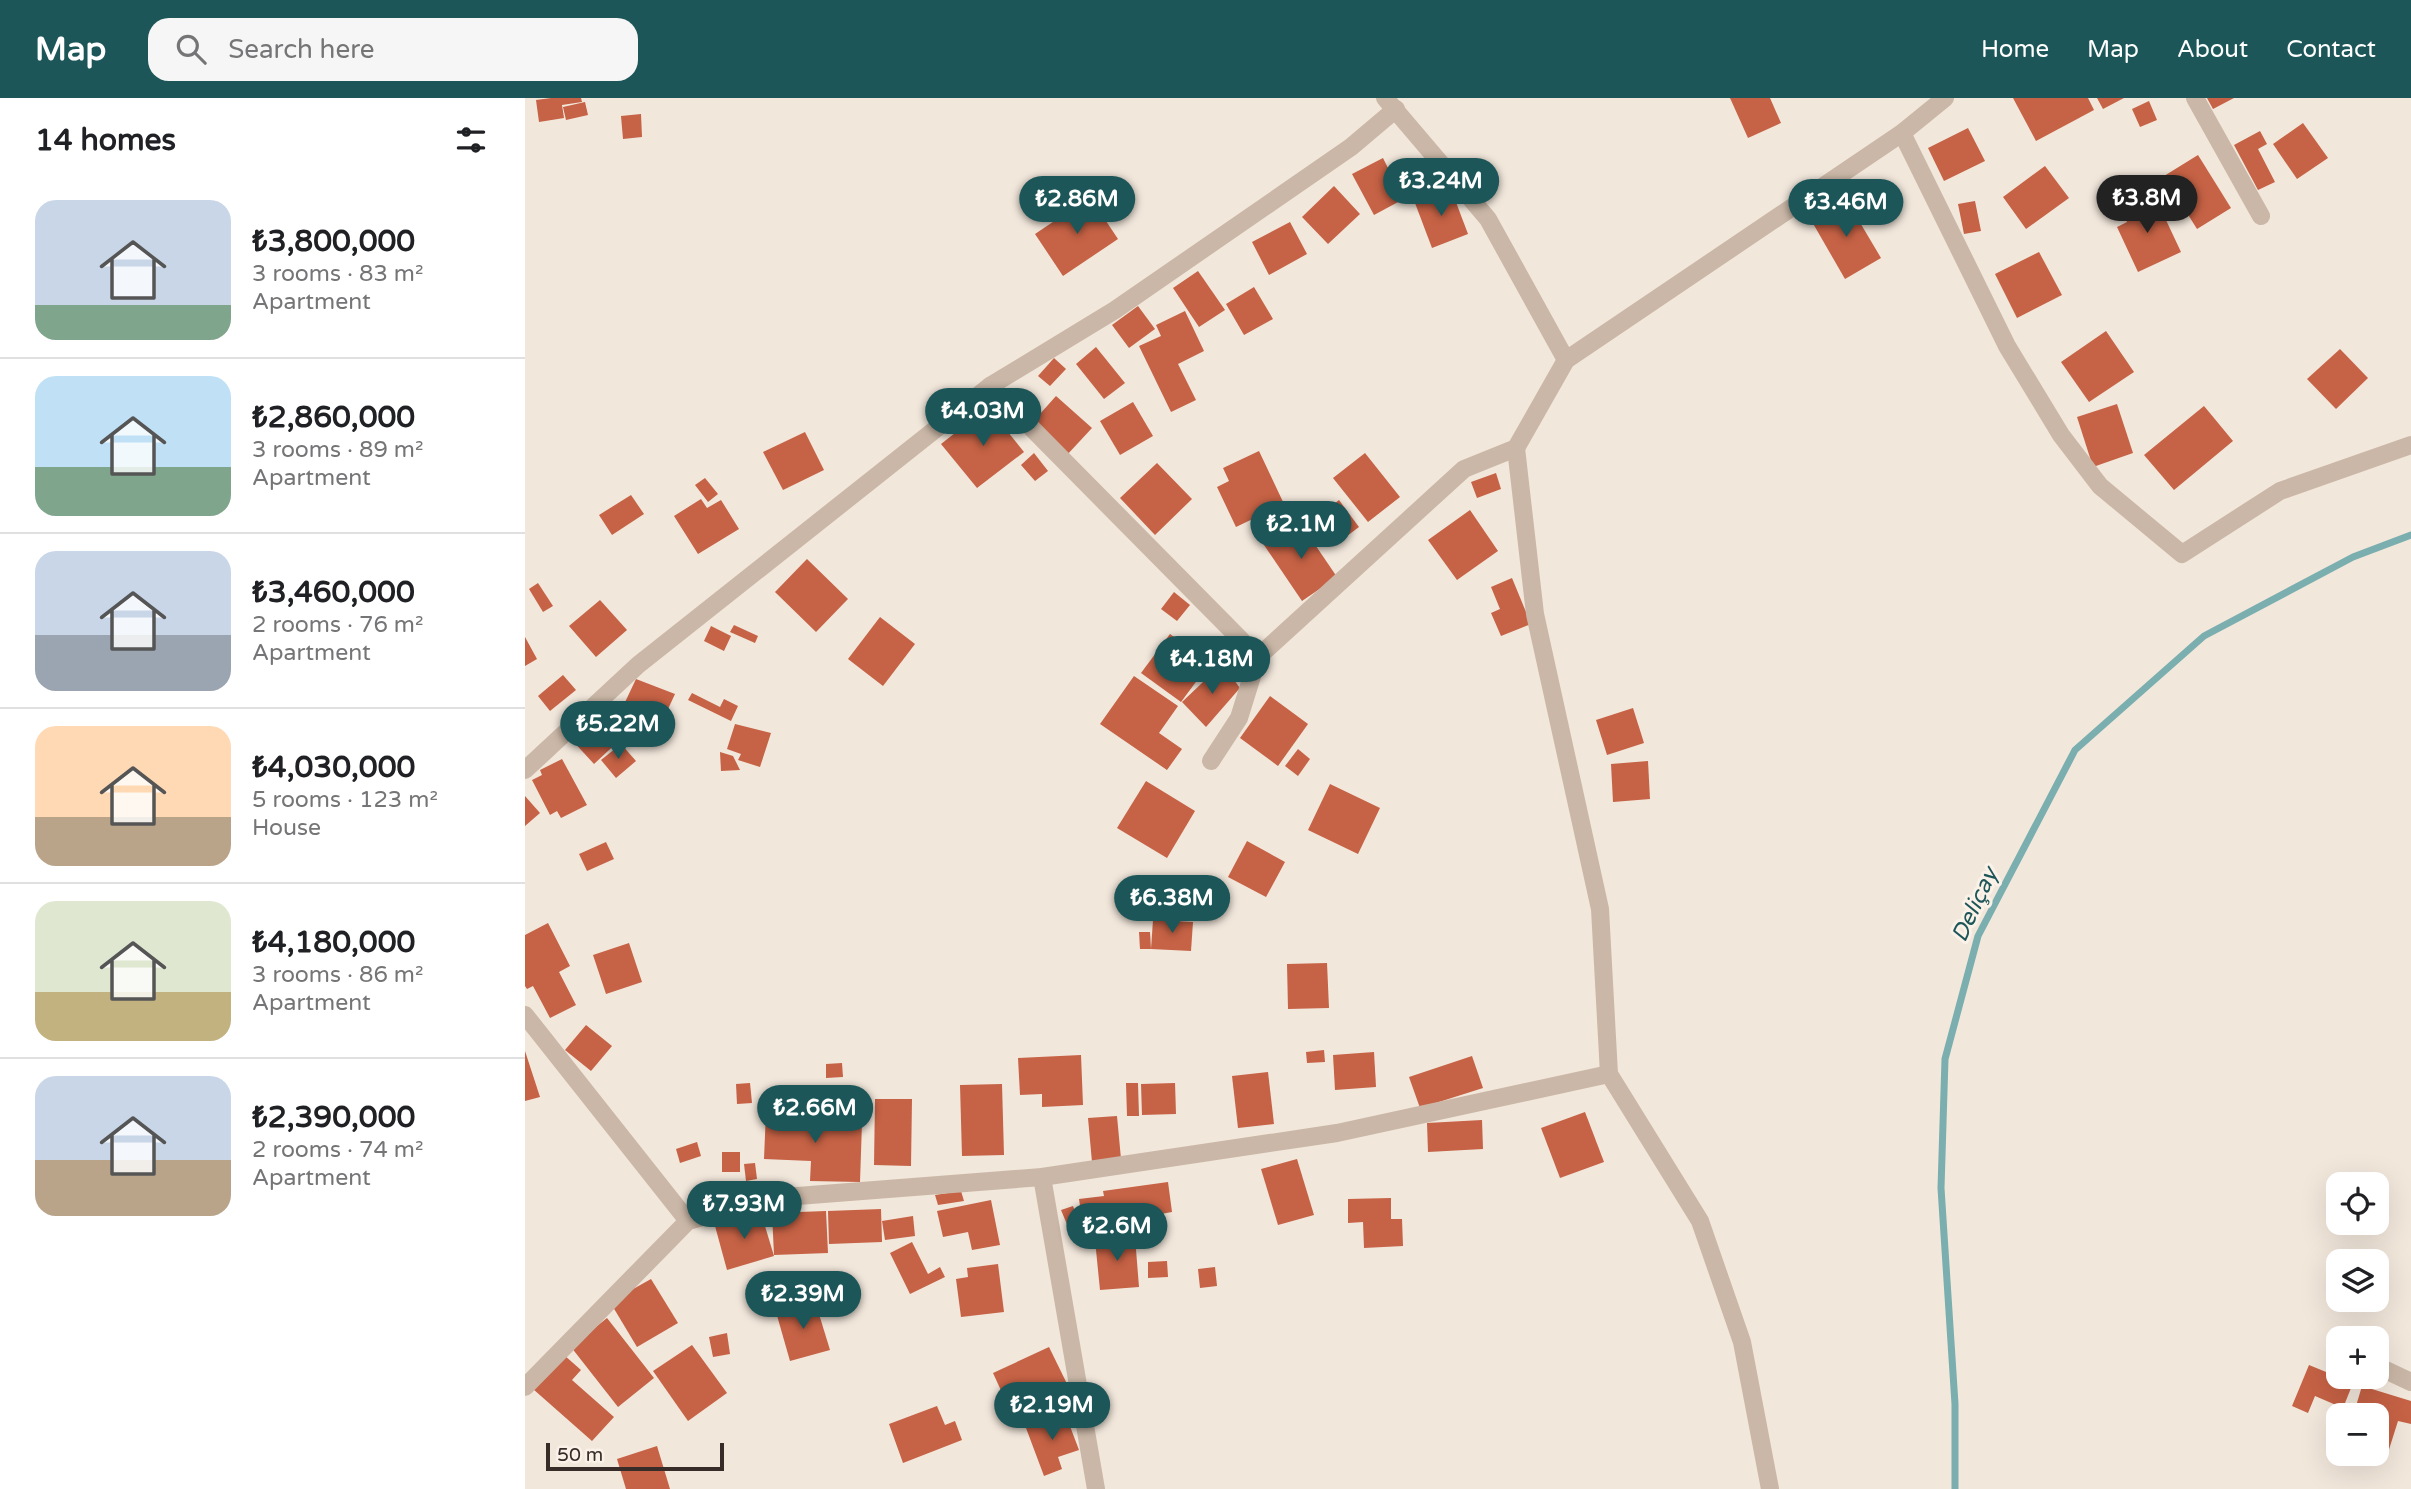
<!DOCTYPE html>
<html lang="en">
<head>
<meta charset="utf-8">
<style>
  :root { --surface:#fff; --page:#f6f6f6; --text:#202124; --muted:#757577; --line:#e0e0e0; --accent:#1d5658 }
  body { margin:0; font-family:"Varela Round",sans-serif; background:var(--page); color:var(--text); height:100vh; display:flex; flex-direction:column; font-size:26px; white-space:nowrap }
  * { box-sizing:border-box; margin:0 }
  p { font-size:23px; color:var(--muted) }
  .icon { flex:none; width:38px; height:38px; fill:none; stroke:currentColor; stroke-width:2; stroke-linecap:round; stroke-linejoin:round }
  .map { position:relative; flex:1; overflow:hidden }
  .drawer { display:flex; flex-direction:column; background:var(--surface); width:525px }
  .drawer>* { flex:none }
  .controls { position:absolute; left:1801px; top:1074px; display:grid; gap:14px }
  .controls a { display:grid; place-items:center; width:63px; height:63px; border-radius:14px; background:var(--surface); box-shadow:0 7px 28px #0002; font-size:35px }
  .scale { position:absolute; left:21px; bottom:18px; width:178px; box-sizing:border-box; padding-left:7px; border:4px solid #372c28; border-top:0; font-size:19px; line-height:24px; white-space:nowrap; color:#372c28; -webkit-text-stroke:5px #faf1e8; paint-order:stroke }
  .price { position:absolute; translate:-50% -60px; padding:0 16px; border-radius:24px; background:var(--accent); color:#fff; font-size:23px; line-height:46px; filter:drop-shadow(0 2px 4px #0008) }
  .price::after { content:''; position:absolute; left:50%; top:42px; width:21px; height:16px; margin-left:-10px; background:inherit; clip-path:polygon(0 0,100% 0,50% 100%) }
  .price.on { background:#222; color:#fff }
  ul { padding:0; list-style:none }
  li { display:flex; align-items:center; gap:21px; height:175px; padding:0 35px }
  li+li { border-top:2px solid var(--line) }
  li span { display:grid; place-items:center; flex:none; width:196px; height:140px; border-radius:21px; color:#555 }
  li>.icon { margin-inline-start:auto }
  span .icon { width:84px; height:84px; fill:#fffc; stroke-width:1 }
  li b { font-size:30px }
  h2 { display:flex; justify-content:space-between; align-items:center; height:84px; padding:0 35px; font-size:30px }
  header { display:flex; align-items:center; gap:42px; box-sizing:border-box; height:98px; padding:0 35px; background:var(--accent); color:#fff }
  header strong { font-size:33px }
  nav { display:flex; gap:38px; margin-inline-start:auto; font-size:24px }
  .search { width:490px; height:63px; background:var(--page); display:flex; align-items:center; gap:18px; box-sizing:border-box; padding:0 24px; border-radius:21px; color:var(--muted); font-size:26px }
  main { display:flex; flex:1; min-height:0 }
  .map>svg:first-child { display:block }
</style>
</head>
<body>
<header>
<strong>Map</strong>
<div class="search"><svg class="icon" aria-label="search" viewBox="0 0 24 24"><circle cx="10" cy="10" r="6"/><path d="M15 15l6 6"/></svg>Search here</div>
<nav><a>Home</a><a>Map</a><a>About</a><a>Contact</a></nav>
</header>
<main>
<section class="drawer">
<h2>14 homes<svg class="icon" aria-label="filters" viewBox="0 0 24 24"><path d="M4 7h16M4 17h16"/><circle cx="9" cy="7" r="2"/><circle cx="15" cy="17" r="2"/></svg></h2>
<ul>
<li><span style="background:linear-gradient(#c9d6e8 75%,#7fa58c 0)"><svg class="icon" aria-label="home" viewBox="0 0 24 24"><path d="M3 11l9-7 9 7M6 9v11h12V9"/></svg></span><div><b>₺3,800,000</b><p>3 rooms · 83 m²</p><p>Apartment</p></div></li>
<li><span style="background:linear-gradient(#bfe0f5 65%,#7fa58c 0)"><svg class="icon" aria-label="home" viewBox="0 0 24 24"><path d="M3 11l9-7 9 7M6 9v11h12V9"/></svg></span><div><b>₺2,860,000</b><p>3 rooms · 89 m²</p><p>Apartment</p></div></li>
<li><span style="background:linear-gradient(#c9d6e8 60%,#9aa5b1 0)"><svg class="icon" aria-label="home" viewBox="0 0 24 24"><path d="M3 11l9-7 9 7M6 9v11h12V9"/></svg></span><div><b>₺3,460,000</b><p>2 rooms · 76 m²</p><p>Apartment</p></div></li>
<li><span style="background:linear-gradient(#ffd9b3 65%,#b9a48a 0)"><svg class="icon" aria-label="home" viewBox="0 0 24 24"><path d="M3 11l9-7 9 7M6 9v11h12V9"/></svg></span><div><b>₺4,030,000</b><p>5 rooms · 123 m²</p><p>House</p></div></li>
<li><span style="background:linear-gradient(#dfe7d0 65%,#c2b280 0)"><svg class="icon" aria-label="home" viewBox="0 0 24 24"><path d="M3 11l9-7 9 7M6 9v11h12V9"/></svg></span><div><b>₺4,180,000</b><p>3 rooms · 86 m²</p><p>Apartment</p></div></li>
<li><span style="background:linear-gradient(#c9d6e8 60%,#b9a48a 0)"><svg class="icon" aria-label="home" viewBox="0 0 24 24"><path d="M3 11l9-7 9 7M6 9v11h12V9"/></svg></span><div><b>₺2,390,000</b><p>2 rooms · 74 m²</p><p>Apartment</p></div></li>
</ul>
</section>
<div class="map">
<svg width="1886" height="1391" viewBox="0 0 1886 1391">
  <rect width="100%" height="100%" fill="#f2e7db"/>
  <g fill="none" stroke-linecap="round" stroke-linejoin="round">
    <path stroke="#7aaeaf" stroke-width="7" d="M 1430,1391 L 1430,1306 L 1416,1090 L 1420,961 L 1453,838 L 1550,652 L 1679,538 L 1828,459 L 1886,437"/>
  </g>
  <g fill="#c66245">
    <path d="M 26,0 L 56,0 L 57,4 L 37,7 L 39,20 L 14,24 L 11,2 Z"/>
    <path d="M 1205,0 L 1245,0 L 1256,25 L 1223,40 Z"/>
    <path d="M 1488,0 L 1563,0 L 1569,12 L 1511,43 Z"/>
    <path d="M 1572,0 L 1599,0 L 1578,11 Z"/>
    <path d="M 1682,0 L 1709,0 L 1688,11 Z"/>
    <path d="M 1624,3 L 1632,22 L 1615,29 L 1607,11 Z"/>
    <path d="M 60,4 L 63,17 L 41,22 L 38,9 Z"/>
    <path d="M 116,16 L 117,39 L 98,41 L 96,18 Z"/>
    <path d="M 1778,25 L 1803,60 L 1772,81 L 1748,46 Z"/>
    <path d="M 1443,30 L 1460,63 L 1419,83 L 1403,50 Z"/>
    <path d="M 1735,33 L 1742,46 L 1733,51 L 1750,84 L 1733,92 L 1709,47 Z"/>
    <path d="M 1673,57 L 1706,110 L 1672,131 L 1639,78 Z"/>
    <path d="M 858,60 L 864,72 L 873,67 L 888,96 L 849,117 L 827,76 Z"/>
    <path d="M 1520,68 L 1544,100 L 1501,131 L 1478,99 Z"/>
    <path d="M 809,88 L 835,116 L 803,146 L 777,119 Z"/>
    <path d="M 926,91 L 943,136 L 907,150 L 890,105 Z"/>
    <path d="M 565,99 L 593,141 L 538,178 L 510,136 Z"/>
    <path d="M 1321,101 L 1356,160 L 1320,181 L 1286,122 Z"/>
    <path d="M 1613,101 L 1618,112 L 1633,105 L 1656,154 L 1613,174 L 1592,129 L 1602,124 L 1595,109 Z"/>
    <path d="M 1450,103 L 1456,133 L 1439,136 L 1433,106 Z"/>
    <path d="M 765,124 L 782,156 L 744,177 L 727,144 Z"/>
    <path d="M 1514,154 L 1537,197 L 1492,220 L 1470,176 Z"/>
    <path d="M 673,173 L 700,212 L 674,229 L 648,190 Z"/>
    <path d="M 729,189 L 748,221 L 719,237 L 701,206 Z"/>
    <path d="M 613,208 L 630,231 L 604,250 L 587,227 Z"/>
    <path d="M 660,213 L 679,253 L 653,266 L 671,302 L 646,314 L 614,248 L 636,238 L 631,227 Z"/>
    <path d="M 1581,233 L 1609,274 L 1564,304 L 1536,264 Z"/>
    <path d="M 571,249 L 600,285 L 579,301 L 551,266 Z"/>
    <path d="M 1815,251 L 1843,280 L 1811,311 L 1782,281 Z"/>
    <path d="M 529,260 L 541,271 L 525,288 L 513,278 Z"/>
    <path d="M 531,298 L 567,330 L 541,358 L 506,326 Z"/>
    <path d="M 608,304 L 628,338 L 595,357 L 575,323 Z"/>
    <path d="M 1592,306 L 1608,355 L 1568,369 L 1552,319 Z"/>
    <path d="M 1679,308 L 1708,343 L 1649,392 L 1619,357 Z"/>
    <path d="M 463,309 L 499,354 L 452,390 L 416,346 Z"/>
    <path d="M 280,334 L 299,372 L 258,392 L 238,354 Z"/>
    <path d="M 734,353 L 759,406 L 711,429 L 692,389 L 704,383 L 698,370 Z"/>
    <path d="M 509,355 L 523,373 L 510,383 L 496,367 Z"/>
    <path d="M 840,355 L 875,399 L 843,424 L 808,380 Z"/>
    <path d="M 632,365 L 667,401 L 630,437 L 595,400 Z"/>
    <path d="M 971,375 L 976,391 L 952,400 L 946,384 Z"/>
    <path d="M 180,380 L 193,396 L 183,404 L 170,387 Z"/>
    <path d="M 106,397 L 119,416 L 87,437 L 74,417 Z"/>
    <path d="M 176,401 L 182,410 L 196,402 L 214,431 L 173,456 L 149,418 Z"/>
    <path d="M 814,402 L 834,429 L 810,447 L 790,421 Z"/>
    <path d="M 945,412 L 973,453 L 932,482 L 903,442 Z"/>
    <path d="M 774,423 L 812,479 L 777,503 L 739,447 Z"/>
    <path d="M 282,461 L 323,501 L 291,534 L 250,494 Z"/>
    <path d="M 987,480 L 1006,526 L 976,538 L 966,515 L 975,511 L 966,489 Z"/>
    <path d="M 13,485 L 28,508 L 18,514 L 4,491 Z"/>
    <path d="M 649,494 L 665,507 L 652,523 L 636,511 Z"/>
    <path d="M 75,502 L 102,532 L 71,559 L 44,528 Z"/>
    <path d="M 355,519 L 390,546 L 358,588 L 323,561 Z"/>
    <path d="M 209,527 L 233,538 L 230,545 L 205,534 Z"/>
    <path d="M 186,528 L 206,538 L 199,553 L 179,543 Z"/>
    <path d="M 645,536 L 685,565 L 656,604 L 616,575 Z"/>
    <path d="M 0,539 L 12,561 L 0,568 Z"/>
    <path d="M 697,566 L 715,590 L 681,629 L 657,604 Z"/>
    <path d="M 38,577 L 51,592 L 25,613 L 13,598 Z"/>
    <path d="M 609,578 L 653,608 L 634,635 L 657,651 L 642,672 L 575,626 Z"/>
    <path d="M 111,581 L 150,596 L 131,637 L 93,619 Z"/>
    <path d="M 167,595 L 195,609 L 199,601 L 213,608 L 206,623 L 163,602 Z"/>
    <path d="M 745,598 L 783,626 L 753,668 L 715,640 Z"/>
    <path d="M 1108,610 L 1119,645 L 1082,657 L 1071,622 Z"/>
    <path d="M 74,615 L 98,639 L 69,666 L 46,641 Z"/>
    <path d="M 210,626 L 246,635 L 235,669 L 213,662 L 216,656 L 202,651 Z"/>
    <path d="M 96,646 L 111,663 L 91,680 L 76,662 Z"/>
    <path d="M 773,651 L 785,661 L 773,678 L 760,668 Z"/>
    <path d="M 195,654 L 208,658 L 215,672 L 196,673 Z"/>
    <path d="M 37,661 L 62,707 L 36,720 L 32,713 L 25,717 L 7,682 L 17,677 L 15,672 Z"/>
    <path d="M 1123,663 L 1125,701 L 1088,704 L 1086,666 Z"/>
    <path d="M 621,683 L 670,713 L 642,760 L 592,730 Z"/>
    <path d="M 805,686 L 855,710 L 833,756 L 783,732 Z"/>
    <path d="M 0,698 L 15,715 L 0,728 Z"/>
    <path d="M 722,743 L 760,764 L 741,799 L 703,779 Z"/>
    <path d="M 81,744 L 89,761 L 62,773 L 54,756 Z"/>
    <path d="M 628,822 L 668,824 L 666,853 L 626,851 Z"/>
    <path d="M 23,825 L 45,868 L 34,874 L 51,907 L 25,920 L 8,888 L 2,891 L 0,888 L 0,837 Z"/>
    <path d="M 614,834 L 625,834 L 626,851 L 615,851 Z"/>
    <path d="M 104,845 L 117,884 L 81,896 L 68,857 Z"/>
    <path d="M 802,865 L 804,910 L 763,911 L 762,866 Z"/>
    <path d="M 61,927 L 87,948 L 66,973 L 40,952 Z"/>
    <path d="M 799,952 L 800,964 L 782,965 L 781,954 Z"/>
    <path d="M 0,953 L 15,999 L 0,1003 Z"/>
    <path d="M 849,954 L 851,989 L 810,992 L 808,957 Z"/>
    <path d="M 556,957 L 558,1007 L 517,1009 L 517,996 L 495,997 L 493,960 Z"/>
    <path d="M 947,958 L 958,990 L 895,1010 L 884,979 Z"/>
    <path d="M 317,965 L 318,979 L 301,980 L 301,966 Z"/>
    <path d="M 743,974 L 749,1026 L 713,1030 L 707,978 Z"/>
    <path d="M 225,985 L 227,1005 L 212,1006 L 211,986 Z"/>
    <path d="M 601,985 L 613,985 L 614,1018 L 602,1018 Z"/>
    <path d="M 650,985 L 651,1016 L 617,1017 L 616,986 Z"/>
    <path d="M 477,986 L 479,1057 L 437,1058 L 435,987 Z"/>
    <path d="M 350,1001 L 387,1001 L 386,1068 L 349,1067 Z"/>
    <path d="M 241,1013 L 287,1015 L 287,1023 L 337,1025 L 335,1084 L 285,1083 L 286,1063 L 239,1061 Z"/>
    <path d="M 1060,1014 L 1079,1064 L 1035,1080 L 1016,1030 Z"/>
    <path d="M 592,1018 L 596,1061 L 567,1064 L 563,1020 Z"/>
    <path d="M 957,1022 L 958,1051 L 903,1054 L 902,1025 Z"/>
    <path d="M 172,1044 L 176,1058 L 155,1065 L 151,1051 Z"/>
    <rect x="197" y="1054" width="18" height="20"/>
    <path d="M 772,1061 L 789,1117 L 753,1127 L 736,1071 Z"/>
    <path d="M 230,1065 L 232,1081 L 221,1083 L 219,1066 Z"/>
    <path d="M 643,1084 L 647,1114 L 619,1119 L 621,1132 L 560,1142 L 554,1101 L 579,1098 L 578,1093 Z"/>
    <path d="M 436,1093 L 439,1103 L 413,1107 L 410,1097 Z"/>
    <path d="M 866,1100 L 866,1121 L 877,1121 L 878,1148 L 839,1150 L 838,1124 L 823,1125 L 823,1101 Z"/>
    <path d="M 466,1102 L 475,1147 L 447,1152 L 443,1134 L 418,1139 L 412,1113 Z"/>
    <path d="M 548,1108 L 557,1132 L 546,1136 L 536,1112 Z"/>
    <path d="M 356,1111 L 357,1144 L 304,1146 L 303,1113 Z"/>
    <path d="M 301,1113 L 303,1155 L 249,1157 L 247,1115 Z"/>
    <path d="M 236,1115 L 249,1158 L 202,1172 L 190,1128 Z"/>
    <path d="M 388,1118 L 390,1138 L 360,1142 L 357,1123 Z"/>
    <path d="M 610,1139 L 614,1189 L 575,1192 L 570,1142 Z"/>
    <path d="M 387,1144 L 403,1176 L 415,1169 L 420,1179 L 385,1196 L 365,1155 Z"/>
    <path d="M 642,1163 L 643,1179 L 623,1180 L 623,1164 Z"/>
    <path d="M 473,1166 L 479,1214 L 436,1219 L 431,1181 L 443,1179 L 442,1170 Z"/>
    <path d="M 690,1169 L 692,1188 L 675,1190 L 673,1171 Z"/>
    <path d="M 126,1181 L 153,1225 L 112,1249 L 85,1204 Z"/>
    <path d="M 290,1203 L 305,1252 L 265,1263 L 251,1214 Z"/>
    <path d="M 82,1220 L 129,1280 L 93,1309 L 46,1249 Z"/>
    <path d="M 202,1235 L 205,1256 L 188,1259 L 184,1239 Z"/>
    <path d="M 167,1247 L 202,1295 L 163,1323 L 128,1273 Z"/>
    <path d="M 524,1249 L 547,1296 L 490,1323 L 468,1275 Z"/>
    <path d="M 39,1257 L 56,1272 L 47,1282 L 89,1319 L 67,1343 L 8,1291 Z"/>
    <path d="M 1784,1267 L 1828,1285 L 1818,1310 L 1790,1298 L 1783,1315 L 1767,1308 Z"/>
    <path d="M 1837,1288 L 1886,1303 L 1886,1326 L 1873,1323 L 1861,1361 L 1846,1357 L 1852,1356 L 1852,1318 L 1828,1318 Z"/>
    <path d="M 412,1308 L 420,1327 L 430,1323 L 437,1342 L 378,1365 L 364,1326 Z"/>
    <path d="M 540,1315 L 554,1352 L 533,1359 L 537,1371 L 519,1378 L 501,1330 Z"/>
    <path d="M 132,1348 L 145,1391 L 101,1391 L 92,1361 Z"/>
  </g>
  <g fill="none" stroke-linecap="round" stroke-linejoin="round">
    <g stroke="#cab7a7" stroke-width="18">
      <path d="M 860,0 L 963,121 L 1041,262"/>
      <path d="M 1670,0 L 1736,118"/>
      <path d="M 1377,35 L 1482,248 L 1536,337 L 1575,388 L 1657,456 L 1755,393 L 1886,347"/>
      <path d="M 465,288 L 733,559"/>
      <path d="M 991,350 L 1010,516 L 1075,811 L 1084,976 L 1175,1123 L 1217,1244 L 1245,1391"/>
      <path d="M 686,663 L 714,620 L 733,559 L 939,371 L 991,350 L 1041,262 L 1377,35 L 1420,0"/>
      <path d="M 0,672 L 113,567 L 465,288 L 590,212 L 826,49 L 871,11"/>
      <path d="M 0,917 L 163,1123"/>
      <path d="M 517,1079 L 571,1391"/>
      <path d="M 1852,1268 L 1886,1284"/>
      <path d="M 0,1289 L 163,1123 L 247,1100 L 517,1079 L 812,1035 L 1084,976"/>
    </g>
  </g>
  <g text-anchor="middle" dominant-baseline="central" stroke-width="6" stroke-linejoin="round" paint-order="stroke">
    <g font-size="23" font-style="italic" fill="#1d5658" stroke="#faf1e8">
      <text transform="translate(1450 807) rotate(-65)">Deliçay</text>
    </g>
  </g>
</svg>
<div class="controls">
<a><svg class="icon" aria-label="locate" viewBox="0 0 24 24"><circle cx="12" cy="12" r="6"/><path d="M12 2v4M12 18v4M2 12h4M18 12h4"/></svg></a>
<a><svg class="icon" aria-label="layers" viewBox="0 0 24 24"><path d="M12 4l9 5-9 5-9-5zM3 14l9 5 9-5"/></svg></a>
<a>+</a>
<a>−</a>
</div>
<div class="scale">50 m</div>
<b class="price" style="left:916px;top:120px">₺3.24M</b>
<b class="price on" style="left:1622px;top:137px">₺3.8M</b>
<b class="price" style="left:552px;top:138px">₺2.86M</b>
<b class="price" style="left:1321px;top:141px">₺3.46M</b>
<b class="price" style="left:458px;top:350px">₺4.03M</b>
<b class="price" style="left:776px;top:463px">₺2.1M</b>
<b class="price" style="left:687px;top:598px">₺4.18M</b>
<b class="price" style="left:93px;top:663px">₺5.22M</b>
<b class="price" style="left:647px;top:837px">₺6.38M</b>
<b class="price" style="left:290px;top:1047px">₺2.66M</b>
<b class="price" style="left:219px;top:1143px">₺7.93M</b>
<b class="price" style="left:592px;top:1165px">₺2.6M</b>
<b class="price" style="left:278px;top:1233px">₺2.39M</b>
<b class="price" style="left:527px;top:1344px">₺2.19M</b>
</div>
</main>
</body>
</html>
